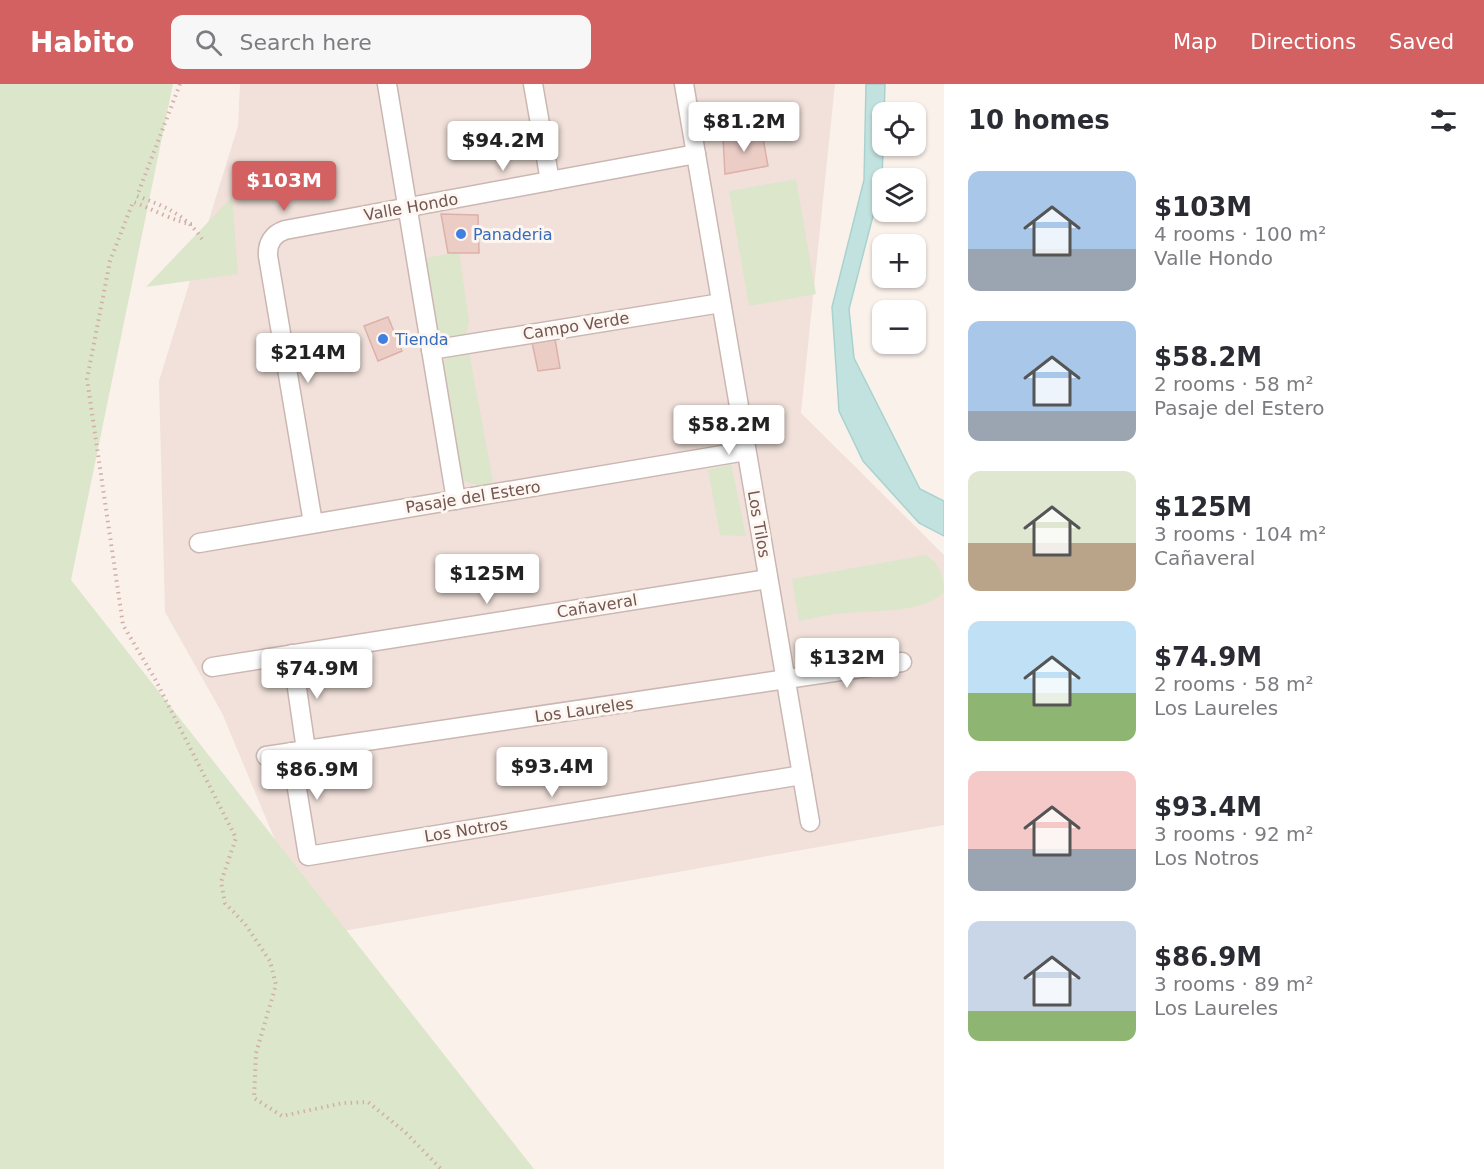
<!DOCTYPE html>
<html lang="en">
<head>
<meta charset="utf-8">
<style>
  :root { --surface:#fff; --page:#f7f7f7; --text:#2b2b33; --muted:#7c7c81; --accent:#d46162 }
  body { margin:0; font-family:"DejaVu Sans",sans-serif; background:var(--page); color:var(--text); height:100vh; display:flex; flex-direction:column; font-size:22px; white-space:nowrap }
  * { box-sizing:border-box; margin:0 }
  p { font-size:20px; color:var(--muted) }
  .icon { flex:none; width:33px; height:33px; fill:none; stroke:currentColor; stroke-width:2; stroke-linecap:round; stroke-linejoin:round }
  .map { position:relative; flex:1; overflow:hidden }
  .details { display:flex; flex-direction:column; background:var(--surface); width:540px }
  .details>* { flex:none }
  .fabs { position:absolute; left:872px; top:18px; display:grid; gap:12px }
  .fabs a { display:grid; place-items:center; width:54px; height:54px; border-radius:12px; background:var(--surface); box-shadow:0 2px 4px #0004; font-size:30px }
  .price { position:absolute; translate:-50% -51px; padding:0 14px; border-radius:6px; background:#fff; color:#222; font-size:20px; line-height:39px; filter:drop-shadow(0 2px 3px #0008) }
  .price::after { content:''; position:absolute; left:50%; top:36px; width:18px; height:14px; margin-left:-9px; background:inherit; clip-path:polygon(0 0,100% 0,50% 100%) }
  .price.on { background:var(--accent); color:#fff }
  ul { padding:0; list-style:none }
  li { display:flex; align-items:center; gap:18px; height:150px; padding:0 24px }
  li span { display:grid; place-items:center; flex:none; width:168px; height:120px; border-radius:12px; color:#555 }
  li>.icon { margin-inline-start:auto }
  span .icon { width:72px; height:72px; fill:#fffc; stroke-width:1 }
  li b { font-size:26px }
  h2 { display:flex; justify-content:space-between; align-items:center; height:72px; padding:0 24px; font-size:26px }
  header { display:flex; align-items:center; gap:36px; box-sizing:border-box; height:84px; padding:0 30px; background:var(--accent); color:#fff }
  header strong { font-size:28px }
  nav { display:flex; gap:33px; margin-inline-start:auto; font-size:21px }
  .search { width:420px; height:54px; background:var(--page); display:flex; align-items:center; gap:15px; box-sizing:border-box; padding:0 21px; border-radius:12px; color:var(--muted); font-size:22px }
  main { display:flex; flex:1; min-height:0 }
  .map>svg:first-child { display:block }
</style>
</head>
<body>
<header>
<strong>Habito</strong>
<div class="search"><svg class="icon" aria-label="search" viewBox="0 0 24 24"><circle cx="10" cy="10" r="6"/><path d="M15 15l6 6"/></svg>Search here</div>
<nav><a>Map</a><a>Directions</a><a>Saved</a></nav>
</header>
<main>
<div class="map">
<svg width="944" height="1085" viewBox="0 0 944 1085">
  <rect width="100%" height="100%" fill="#faf1eb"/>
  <path fill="#f1e1da" d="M 240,0 L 835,0 L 801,329 L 944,471 L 944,741 L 315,852 L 222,629 L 165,528 L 159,297 L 238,42 Z"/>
  <g fill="#dce6cb">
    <path d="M 0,0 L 173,0 L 71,496 L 534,1085 L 0,1085 Z"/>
    <path d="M 796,95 L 816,210 L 749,222 L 729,107 Z"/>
    <path d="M 232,113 L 238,190 L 146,203 Z"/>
    <path d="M 459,168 L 469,237 L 466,250 L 455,258 L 436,250 L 429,231 L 426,174 Z"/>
    <path d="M 469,268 L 493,397 L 484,403 L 464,397 L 455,374 L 441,284 L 447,272 Z"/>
    <path d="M 731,380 L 746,452 L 720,451 L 708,386 Z"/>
    <path d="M 926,471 C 940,481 944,491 944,508 C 923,530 873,526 845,529 C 829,530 814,534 799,537 L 792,495 Z"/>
  </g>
  <path fill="#c2e2df" stroke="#a9d2cf" stroke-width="1.5" d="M 866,0 L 885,0 L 882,97 L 849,225 L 854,274 L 920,405 L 944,417 L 944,452 L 919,439 L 863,377 L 839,327 L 832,223 L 864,96 Z"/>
  <g fill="#eccdc6" stroke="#ddb0a9" stroke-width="1.5">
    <path d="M 762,49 L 768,82 L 725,90 L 723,54 Z"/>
    <path d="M 441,130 L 478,131 L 479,169 L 448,169 Z"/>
    <path d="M 388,233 L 402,267 L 378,277 L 364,242 Z"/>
    <path d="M 555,255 L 560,284 L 538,287 L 532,258 Z"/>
  </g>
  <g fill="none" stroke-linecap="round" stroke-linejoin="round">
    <g stroke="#cbb7b2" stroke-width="21">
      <g id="minor">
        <path d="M 387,0 L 456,416"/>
        <path d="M 533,0 L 550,97"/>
        <path d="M 684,0 L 810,738"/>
        <path d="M 431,266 L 721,219"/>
        <path d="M 313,439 L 268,172 C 267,159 273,150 285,146 L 696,70"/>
        <path d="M 199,459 L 746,367"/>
        <path d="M 292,570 L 306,666"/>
        <path d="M 212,583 L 768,495"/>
        <path d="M 291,668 L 308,772 L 802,691"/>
        <path d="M 266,672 L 902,578"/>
      </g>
    </g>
    <g stroke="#d1afa9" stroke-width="4" stroke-dasharray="1.5 4.5" stroke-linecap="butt">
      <path d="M 180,0 L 137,112 C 164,122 185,130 202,155"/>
      <path d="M 192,140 C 180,140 148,123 133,118 L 110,177 L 87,295 L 123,541 L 155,595 L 236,754 L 221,798 L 225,819 L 245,840 L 270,877 L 276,901 L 256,969 L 254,1014 L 282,1032 L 343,1019 L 368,1018 L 405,1048 L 441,1085"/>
    </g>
    <use href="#minor" stroke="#fff" stroke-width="18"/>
  </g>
  <g fill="#3f7fe0" stroke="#fdf6f1" stroke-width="2">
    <circle cx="461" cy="150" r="6"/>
    <circle cx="383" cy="255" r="6"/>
  </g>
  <g text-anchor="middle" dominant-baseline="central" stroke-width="6" stroke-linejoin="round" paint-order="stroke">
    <g font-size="16" fill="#725551" stroke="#fdf6f1">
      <text transform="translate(411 123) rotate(-10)">Valle Hondo</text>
      <text transform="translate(576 242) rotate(-9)">Campo Verde</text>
      <text transform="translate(473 413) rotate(-9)">Pasaje del Estero</text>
      <text transform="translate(759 440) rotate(80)">Los Tilos</text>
      <text transform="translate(597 522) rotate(-9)">Cañaveral</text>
      <text transform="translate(584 626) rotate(-8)">Los Laureles</text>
      <text transform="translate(466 746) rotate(-9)">Los Notros</text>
    </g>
    <g font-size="16" fill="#366cbe" stroke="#fdf6f1" text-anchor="start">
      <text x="473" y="150">Panaderia</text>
      <text x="395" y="255">Tienda</text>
    </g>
  </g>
</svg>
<div class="fabs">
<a><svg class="icon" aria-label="locate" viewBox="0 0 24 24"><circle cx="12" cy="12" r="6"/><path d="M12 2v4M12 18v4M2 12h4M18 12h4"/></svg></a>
<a><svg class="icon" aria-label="layers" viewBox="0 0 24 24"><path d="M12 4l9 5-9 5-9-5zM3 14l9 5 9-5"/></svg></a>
<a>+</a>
<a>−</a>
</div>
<b class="price" style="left:744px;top:69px">$81.2M</b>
<b class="price" style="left:503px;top:88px">$94.2M</b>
<b class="price on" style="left:284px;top:128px">$103M</b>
<b class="price" style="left:308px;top:300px">$214M</b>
<b class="price" style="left:729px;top:372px">$58.2M</b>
<b class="price" style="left:487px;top:521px">$125M</b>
<b class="price" style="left:847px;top:605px">$132M</b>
<b class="price" style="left:317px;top:616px">$74.9M</b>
<b class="price" style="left:552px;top:714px">$93.4M</b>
<b class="price" style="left:317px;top:717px">$86.9M</b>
</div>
<section class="details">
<h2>10 homes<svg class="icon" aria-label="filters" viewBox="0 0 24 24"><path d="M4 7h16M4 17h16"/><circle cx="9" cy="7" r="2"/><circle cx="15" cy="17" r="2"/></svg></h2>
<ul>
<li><span style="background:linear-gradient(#a9c7e8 65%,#9aa5b1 0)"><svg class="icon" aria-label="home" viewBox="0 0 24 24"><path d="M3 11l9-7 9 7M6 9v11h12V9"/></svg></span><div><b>$103M</b><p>4 rooms · 100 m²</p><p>Valle Hondo</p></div></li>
<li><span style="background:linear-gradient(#a9c7e8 75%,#9aa5b1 0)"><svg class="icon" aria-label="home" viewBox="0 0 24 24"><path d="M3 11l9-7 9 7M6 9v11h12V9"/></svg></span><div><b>$58.2M</b><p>2 rooms · 58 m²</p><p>Pasaje del Estero</p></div></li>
<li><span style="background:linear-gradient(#dfe7d0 60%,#b9a48a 0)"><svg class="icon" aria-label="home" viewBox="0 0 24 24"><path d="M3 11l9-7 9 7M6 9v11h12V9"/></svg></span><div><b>$125M</b><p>3 rooms · 104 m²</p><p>Cañaveral</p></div></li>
<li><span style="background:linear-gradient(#bfe0f5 60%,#8fb573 0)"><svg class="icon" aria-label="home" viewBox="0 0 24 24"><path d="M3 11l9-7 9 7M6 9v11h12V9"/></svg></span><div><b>$74.9M</b><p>2 rooms · 58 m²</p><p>Los Laureles</p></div></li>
<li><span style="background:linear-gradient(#f6c9c9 65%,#9aa5b1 0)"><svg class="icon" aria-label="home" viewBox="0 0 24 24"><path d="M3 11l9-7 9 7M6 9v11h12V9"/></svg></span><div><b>$93.4M</b><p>3 rooms · 92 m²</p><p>Los Notros</p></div></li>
<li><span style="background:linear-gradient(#c9d6e8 75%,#8fb573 0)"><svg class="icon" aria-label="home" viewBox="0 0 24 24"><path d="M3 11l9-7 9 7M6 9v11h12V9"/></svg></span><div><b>$86.9M</b><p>3 rooms · 89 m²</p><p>Los Laureles</p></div></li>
</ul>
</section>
</main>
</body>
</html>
